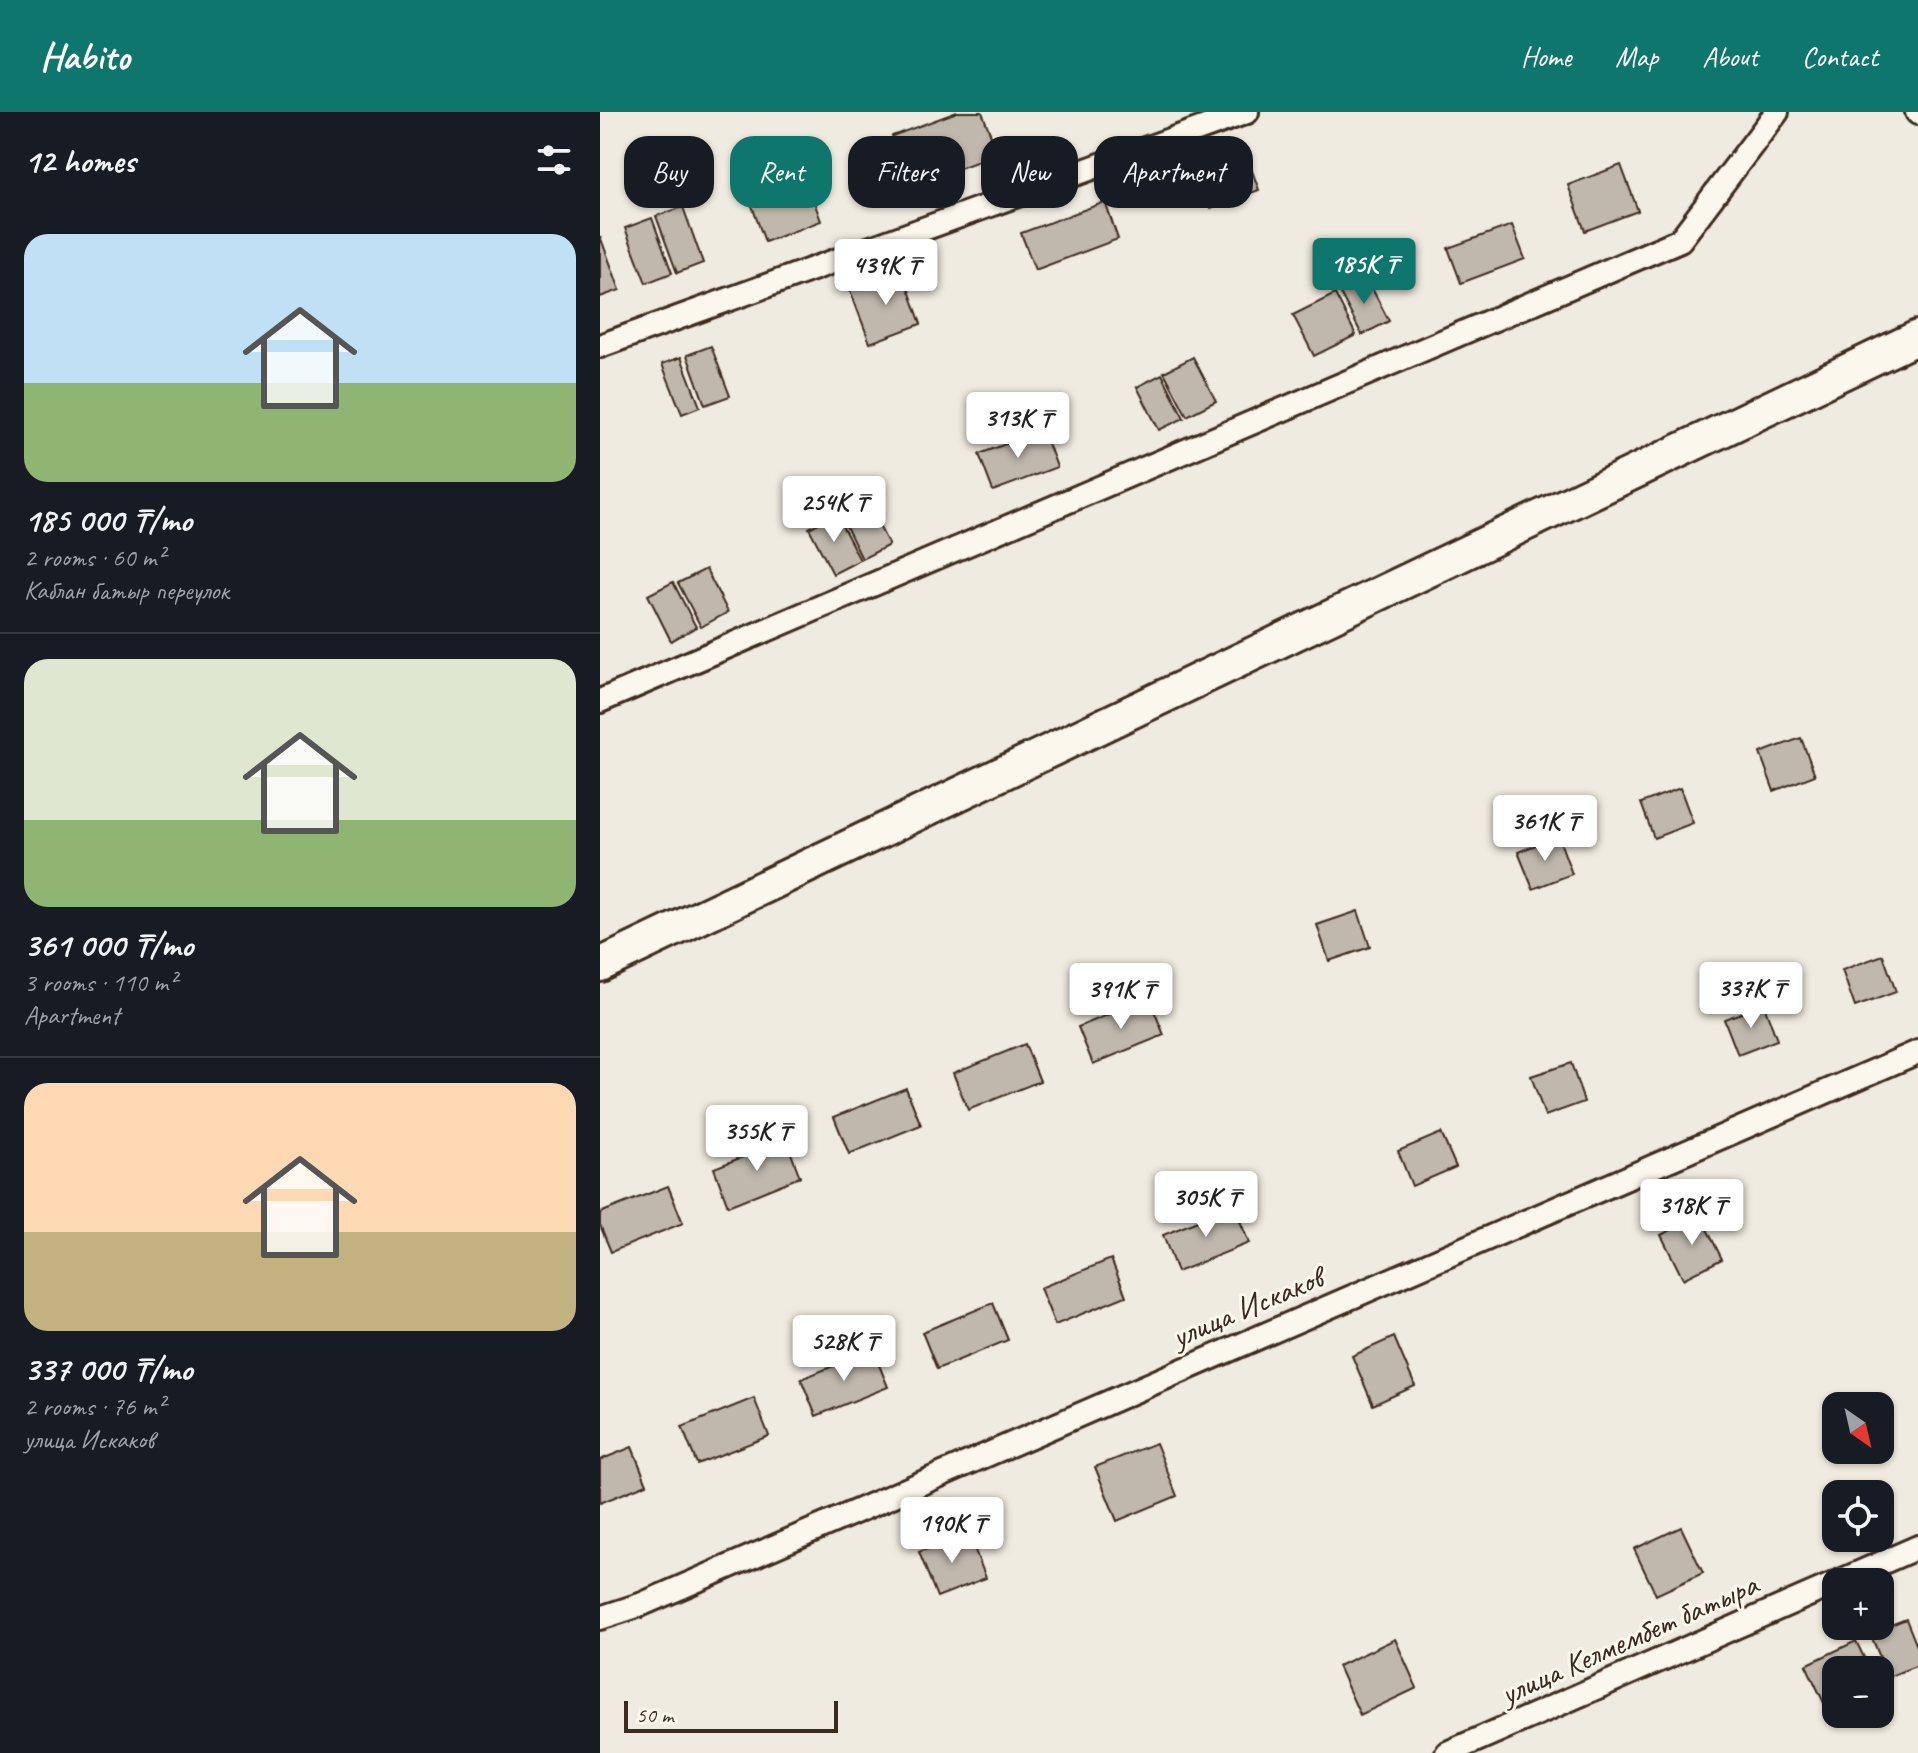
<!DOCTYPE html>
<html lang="en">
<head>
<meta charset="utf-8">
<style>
  :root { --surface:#171b24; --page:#242831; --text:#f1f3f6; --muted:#9ea1a6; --line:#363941; --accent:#0f766e }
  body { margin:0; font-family:Caveat,sans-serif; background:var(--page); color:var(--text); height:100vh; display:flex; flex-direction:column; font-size:30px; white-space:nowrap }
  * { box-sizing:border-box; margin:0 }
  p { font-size:26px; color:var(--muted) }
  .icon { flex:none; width:44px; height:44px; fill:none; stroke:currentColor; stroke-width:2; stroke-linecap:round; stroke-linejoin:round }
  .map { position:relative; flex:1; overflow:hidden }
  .panel { display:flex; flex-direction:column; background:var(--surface); width:600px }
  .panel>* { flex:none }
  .guide { position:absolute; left:24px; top:24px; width:760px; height:72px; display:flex; gap:16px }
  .needle { width:52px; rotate:146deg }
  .controls { position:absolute; left:1222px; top:1280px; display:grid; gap:16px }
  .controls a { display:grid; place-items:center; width:72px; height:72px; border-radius:16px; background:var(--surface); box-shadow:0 2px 6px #0004; font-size:40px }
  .scale { position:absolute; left:24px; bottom:20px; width:214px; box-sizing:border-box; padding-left:8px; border:4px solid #3b2a1e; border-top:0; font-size:22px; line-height:28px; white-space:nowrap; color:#3b2a1e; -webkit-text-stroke:6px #fbf7ec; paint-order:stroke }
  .price { position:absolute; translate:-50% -68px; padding:0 18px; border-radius:8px; background:#fff; color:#222; font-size:26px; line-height:52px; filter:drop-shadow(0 2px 4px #0008) }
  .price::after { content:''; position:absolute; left:50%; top:48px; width:24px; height:18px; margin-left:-12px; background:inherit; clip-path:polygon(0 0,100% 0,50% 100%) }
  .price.on { background:var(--accent); color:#fff }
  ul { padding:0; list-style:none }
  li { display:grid; align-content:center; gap:16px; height:424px; padding:0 24px }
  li+li { border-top:2px solid var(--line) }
  li span { display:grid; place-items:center; height:248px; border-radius:24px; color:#555 }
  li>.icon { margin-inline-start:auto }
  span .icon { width:144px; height:144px; fill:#fffc; stroke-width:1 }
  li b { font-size:34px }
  h2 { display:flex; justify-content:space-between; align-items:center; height:96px; padding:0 24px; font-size:34px }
  .chip { padding:0 28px; border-radius:24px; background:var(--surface); box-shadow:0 2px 6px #0004; font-size:28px; line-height:72px }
  .chip.on { background:var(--accent); color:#fff }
  header { display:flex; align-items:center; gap:48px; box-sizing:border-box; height:112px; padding:0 40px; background:var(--accent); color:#fff }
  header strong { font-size:38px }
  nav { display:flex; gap:44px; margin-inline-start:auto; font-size:28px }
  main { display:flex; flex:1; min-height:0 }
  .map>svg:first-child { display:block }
</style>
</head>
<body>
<header>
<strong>Habito</strong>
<nav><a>Home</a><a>Map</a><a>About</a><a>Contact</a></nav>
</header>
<main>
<section class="panel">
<h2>12 homes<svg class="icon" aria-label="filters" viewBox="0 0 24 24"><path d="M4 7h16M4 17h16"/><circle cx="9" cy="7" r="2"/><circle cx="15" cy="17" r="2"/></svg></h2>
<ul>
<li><span style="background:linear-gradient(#bfe0f5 60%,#8fb573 0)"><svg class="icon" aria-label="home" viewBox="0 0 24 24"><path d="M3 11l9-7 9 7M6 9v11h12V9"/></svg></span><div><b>185 000 ₸/mo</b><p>2 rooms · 60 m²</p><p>Каблан батыр переулок</p></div></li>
<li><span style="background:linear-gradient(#dfe7d0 65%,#8fb573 0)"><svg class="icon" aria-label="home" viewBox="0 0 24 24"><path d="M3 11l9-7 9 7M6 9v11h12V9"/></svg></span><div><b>361 000 ₸/mo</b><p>3 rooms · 110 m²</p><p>Apartment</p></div></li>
<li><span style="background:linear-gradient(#ffd9b3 60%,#c2b280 0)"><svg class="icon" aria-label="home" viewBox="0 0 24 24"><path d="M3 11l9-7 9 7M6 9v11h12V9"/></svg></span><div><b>337 000 ₸/mo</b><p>2 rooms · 76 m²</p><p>улица Искаков</p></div></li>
</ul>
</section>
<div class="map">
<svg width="1318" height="1641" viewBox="0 0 1318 1641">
  <rect width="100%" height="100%" fill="#f0ebe0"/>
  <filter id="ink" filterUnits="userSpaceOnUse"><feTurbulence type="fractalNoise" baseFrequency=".0125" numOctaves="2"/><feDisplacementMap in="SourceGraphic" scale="16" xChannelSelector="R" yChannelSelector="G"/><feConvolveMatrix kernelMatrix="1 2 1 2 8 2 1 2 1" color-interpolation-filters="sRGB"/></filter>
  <g filter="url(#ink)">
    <g fill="#c0b8ad" stroke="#3b2a1e" stroke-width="2">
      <path d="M 357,0 L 382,0 L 398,42 L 311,74 L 292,24 Z"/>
      <path d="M 644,37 L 659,78 L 611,96 L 596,55 Z"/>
      <path d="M 1021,53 L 1038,99 L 985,119 L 968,73 Z"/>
      <path d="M 202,57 L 221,109 L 165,130 L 146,77 Z"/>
      <path d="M 505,90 L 518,127 L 435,158 L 421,121 Z"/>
      <path d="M 83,95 L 103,151 L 77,161 L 56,104 Z"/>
      <path d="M 52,106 L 72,161 L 46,171 L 25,116 Z"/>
      <path d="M 912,113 L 925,147 L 861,171 L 848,136 Z"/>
      <path d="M 0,124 L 20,178 L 0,185 Z"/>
      <path d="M 302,159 L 321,212 L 270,231 L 250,178 Z"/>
      <path d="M 766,165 L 789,209 L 762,223 L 739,179 Z"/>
      <path d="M 735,182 L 756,223 L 714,244 L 693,203 Z"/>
      <path d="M 111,234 L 130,284 L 105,293 L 87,243 Z"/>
      <path d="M 81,245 L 100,295 L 82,302 L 62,252 Z"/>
      <path d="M 593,245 L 616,289 L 587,304 L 564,260 Z"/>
      <path d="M 562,262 L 584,306 L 559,318 L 537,275 Z"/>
      <path d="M 443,318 L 457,355 L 393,379 L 379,342 Z"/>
      <path d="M 265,387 L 289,433 L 262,447 L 239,400 Z"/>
      <path d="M 236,402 L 260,448 L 233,462 L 209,416 Z"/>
      <path d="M 106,457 L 128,500 L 101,515 L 78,471 Z"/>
      <path d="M 73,470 L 96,515 L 71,529 L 48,483 Z"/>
      <path d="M 1201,626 L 1215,663 L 1174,679 L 1160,641 Z"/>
      <path d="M 1080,676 L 1093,711 L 1054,726 L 1041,691 Z"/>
      <path d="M 958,724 L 972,762 L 933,777 L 918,740 Z"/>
      <path d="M 758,799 L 770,835 L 729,849 L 717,813 Z"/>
      <path d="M 1283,843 L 1296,880 L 1255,895 L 1242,858 Z"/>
      <path d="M 549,886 L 564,923 L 493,952 L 478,915 Z"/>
      <path d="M 1164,893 L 1177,928 L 1138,943 L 1124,907 Z"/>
      <path d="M 425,932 L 440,969 L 368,998 L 353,961 Z"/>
      <path d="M 971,951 L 984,990 L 945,1004 L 931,964 Z"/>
      <path d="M 306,976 L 321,1013 L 249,1042 L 234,1005 Z"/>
      <path d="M 841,1021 L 856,1055 L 812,1074 L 798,1039 Z"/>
      <path d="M 186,1028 L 200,1065 L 128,1094 L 114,1056 Z"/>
      <path d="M 68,1074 L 83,1111 L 11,1140 L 0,1113 L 0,1101 Z"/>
      <path d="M 634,1094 L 649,1131 L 577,1160 L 563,1123 Z"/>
      <path d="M 1100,1103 L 1122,1147 L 1083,1167 L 1061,1123 Z"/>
      <path d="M 511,1147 L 526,1184 L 455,1213 L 440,1176 Z"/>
      <path d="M 393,1191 L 408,1228 L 337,1257 L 322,1220 Z"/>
      <path d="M 794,1225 L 815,1274 L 773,1293 L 752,1244 Z"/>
      <path d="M 273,1238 L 288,1275 L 216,1304 L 201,1267 Z"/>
      <path d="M 154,1286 L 169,1324 L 97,1352 L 82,1315 Z"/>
      <path d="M 556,1331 L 577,1384 L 517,1409 L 495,1355 Z"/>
      <path d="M 32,1335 L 47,1372 L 0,1391 L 0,1348 Z"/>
      <path d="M 1081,1415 L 1103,1461 L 1056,1483 L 1034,1437 Z"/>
      <path d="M 368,1421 L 386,1466 L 337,1485 L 319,1440 Z"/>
      <path d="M 1306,1507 L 1318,1537 L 1318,1553 L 1288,1565 L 1270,1521 Z"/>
      <path d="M 795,1527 L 817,1576 L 760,1603 L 738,1554 Z"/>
      <path d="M 1256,1529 L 1270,1558 L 1236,1558 L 1236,1587 L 1225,1593 L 1206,1553 Z"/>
    </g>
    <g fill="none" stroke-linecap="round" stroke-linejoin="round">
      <g stroke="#3b2a1e" stroke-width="28">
        <g id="street">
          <path d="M 1317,0 L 1318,1"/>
          <path d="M 0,234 L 647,0"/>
          <path d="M 0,589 L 1080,128 L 1177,0"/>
          <path d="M 1238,1470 L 1318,1435"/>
          <path d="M 0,1506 L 40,1493 L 1318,940"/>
          <path d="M 847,1641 L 1236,1471"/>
        </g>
      </g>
      <g stroke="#3b2a1e" stroke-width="38">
        <path id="secondary" d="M 0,853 L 1318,225"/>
      </g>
      <use href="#street" stroke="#fbf7ec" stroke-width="22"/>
      <use href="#secondary" stroke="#fbf7ec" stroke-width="32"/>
    </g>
  </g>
  <g text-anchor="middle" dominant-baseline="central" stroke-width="6" stroke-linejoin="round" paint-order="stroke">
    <g font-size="32" fill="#3b2a1e" stroke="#fbf7ec">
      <text transform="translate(647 1195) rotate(-23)">улица Искаков</text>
      <text transform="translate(1029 1527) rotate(-24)">улица Келмембет батыра</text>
    </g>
  </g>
</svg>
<div class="controls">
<a><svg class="needle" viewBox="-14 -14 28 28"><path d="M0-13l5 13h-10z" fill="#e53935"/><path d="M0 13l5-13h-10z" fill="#9ea1a6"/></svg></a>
<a><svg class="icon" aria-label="locate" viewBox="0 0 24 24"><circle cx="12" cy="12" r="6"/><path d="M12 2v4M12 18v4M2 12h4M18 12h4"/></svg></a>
<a>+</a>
<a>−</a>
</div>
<div class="scale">50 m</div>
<b class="price on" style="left:764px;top:194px">185K ₸</b>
<b class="price" style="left:286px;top:195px">439K ₸</b>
<b class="price" style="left:418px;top:348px">313K ₸</b>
<b class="price" style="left:234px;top:432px">254K ₸</b>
<b class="price" style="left:945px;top:751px">361K ₸</b>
<b class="price" style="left:1151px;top:918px">337K ₸</b>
<b class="price" style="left:521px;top:919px">391K ₸</b>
<b class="price" style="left:157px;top:1061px">355K ₸</b>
<b class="price" style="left:606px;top:1127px">305K ₸</b>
<b class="price" style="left:1092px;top:1135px">318K ₸</b>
<b class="price" style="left:244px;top:1271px">528K ₸</b>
<b class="price" style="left:352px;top:1453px">190K ₸</b>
<div class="guide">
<a class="chip">Buy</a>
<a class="chip on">Rent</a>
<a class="chip">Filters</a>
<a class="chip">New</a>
<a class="chip">Apartment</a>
</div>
</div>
</main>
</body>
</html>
